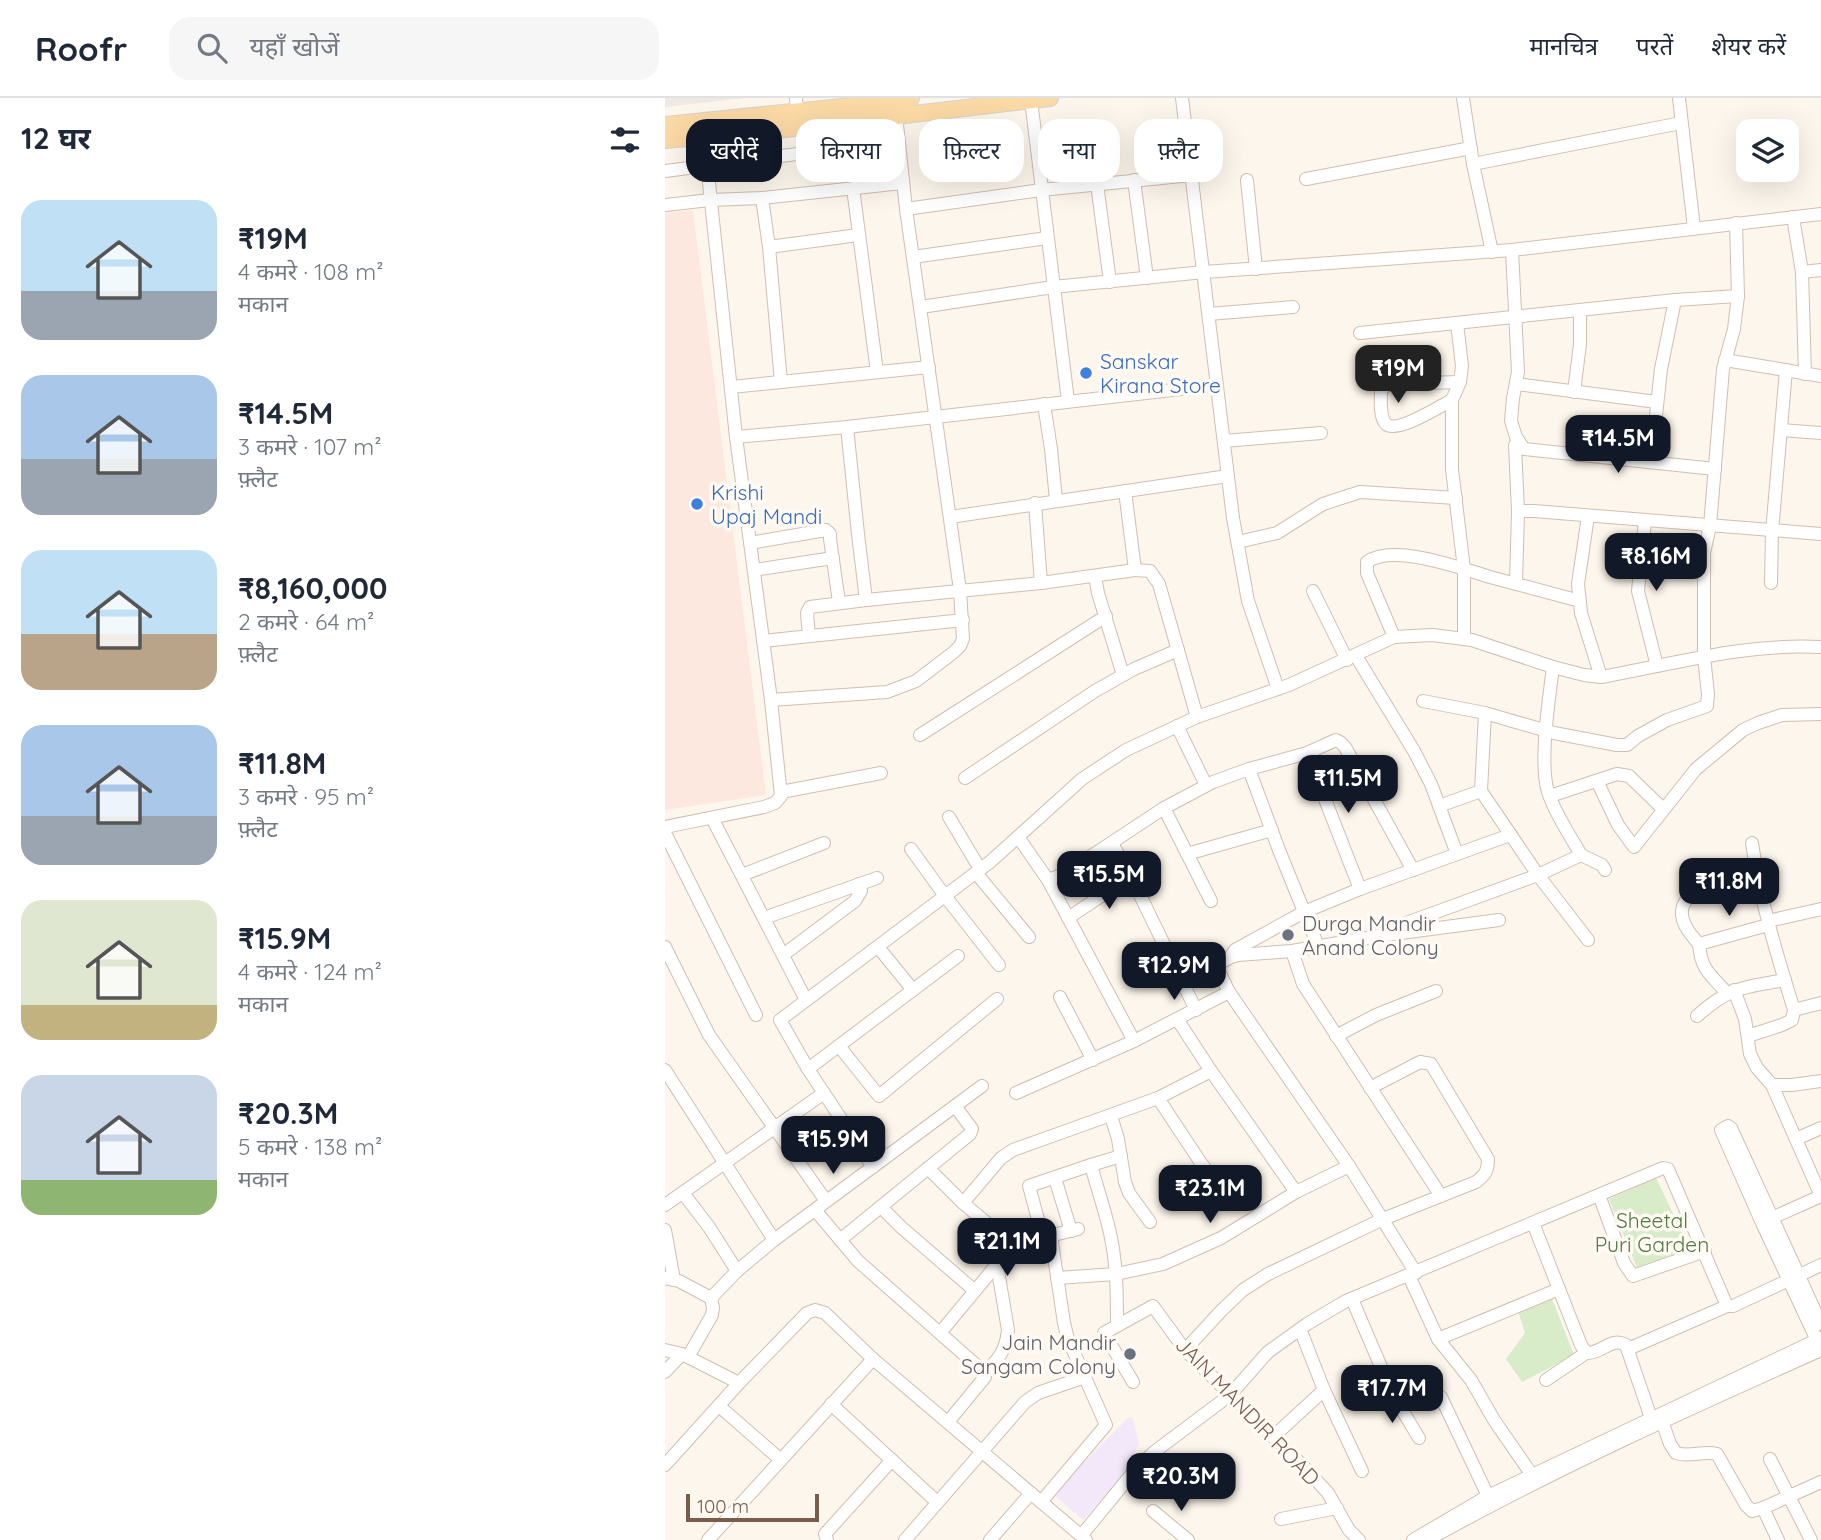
<!DOCTYPE html>
<html lang="hi">
<head>
<meta charset="utf-8">
<style>
  :root { --surface:#fff; --page:#f6f6f7; --text:#1f2937; --muted:#747a83; --line:#e0e1e3; --accent:#111827 }
  body { margin:0; font-family:Quicksand,"Noto Sans Devanagari",sans-serif; background:var(--page); color:var(--text); height:100vh; display:flex; flex-direction:column; font-size:26px; white-space:nowrap }
  * { box-sizing:border-box; margin:0 }
  p { font-size:23px; color:var(--muted) }
  .icon { flex:none; width:38px; height:38px; fill:none; stroke:currentColor; stroke-width:2; stroke-linecap:round; stroke-linejoin:round }
  .map { position:relative; flex:1; overflow:hidden }
  .side { display:flex; flex-direction:column; background:var(--surface); width:665px }
  .side>* { flex:none }
  .top-card { position:absolute; left:21px; top:21px; width:665px; height:63px; display:flex; gap:14px }
  .fabs { position:absolute; left:1071px; top:21px; display:grid; gap:14px }
  .fabs a { display:grid; place-items:center; width:63px; height:63px; border-radius:14px; background:var(--surface); box-shadow:0 7px 28px #0002; font-size:35px }
  .scale { position:absolute; left:21px; bottom:18px; width:133px; box-sizing:border-box; padding-left:7px; border:4px solid #7a5c4d; border-top:0; font-size:19px; line-height:24px; white-space:nowrap; color:#7a5c4d; -webkit-text-stroke:5px #fffaf3; paint-order:stroke }
  .price { position:absolute; translate:-50% -60px; padding:0 16px; border-radius:14px; background:var(--accent); color:#fff; font-size:23px; line-height:46px; filter:drop-shadow(0 2px 4px #0008) }
  .price::after { content:''; position:absolute; left:50%; top:42px; width:21px; height:16px; margin-left:-10px; background:inherit; clip-path:polygon(0 0,100% 0,50% 100%) }
  .price.selected { background:#222; color:#fff }
  ul { padding:0; list-style:none }
  li { display:flex; align-items:center; gap:21px; height:175px; padding:0 21px }
  li span { display:grid; place-items:center; flex:none; width:196px; height:140px; border-radius:21px; color:#555 }
  li>.icon { margin-inline-start:auto }
  span .icon { width:84px; height:84px; fill:#fffc; stroke-width:1 }
  li b { font-size:30px }
  h2 { display:flex; justify-content:space-between; align-items:center; height:84px; padding:0 21px; font-size:30px }
  .pill { padding:0 24px; border-radius:21px; background:var(--surface); box-shadow:0 7px 28px #0002; font-size:24px; line-height:63px }
  .pill.selected { background:var(--accent); color:#fff }
  header { display:flex; align-items:center; gap:42px; box-sizing:border-box; height:98px; padding:0 35px; background:var(--surface); border-bottom:2px solid var(--line) }
  header strong { font-size:33px }
  nav { display:flex; gap:38px; margin-inline-start:auto; font-size:24px }
  .search { width:490px; height:63px; background:var(--page); display:flex; align-items:center; gap:18px; box-sizing:border-box; padding:0 24px; border-radius:21px; color:var(--muted); font-size:26px }
  main { display:flex; flex:1; min-height:0 }
  .map>svg:first-child { display:block }
</style>
</head>
<body>
<header>
<strong>Roofr</strong>
<div class="search"><svg class="icon" aria-label="search" viewBox="0 0 24 24"><circle cx="10" cy="10" r="6"/><path d="M15 15l6 6"/></svg>यहाँ खोजें</div>
<nav><a>मानचित्र</a><a>परतें</a><a>शेयर करें</a></nav>
</header>
<main>
<section class="side">
<h2>12 घर<svg class="icon" aria-label="filters" viewBox="0 0 24 24"><path d="M4 7h16M4 17h16"/><circle cx="9" cy="7" r="2"/><circle cx="15" cy="17" r="2"/></svg></h2>
<ul>
<li><span style="background:linear-gradient(#bfe0f5 65%,#9aa5b1 0)"><svg class="icon" aria-label="home" viewBox="0 0 24 24"><path d="M3 11l9-7 9 7M6 9v11h12V9"/></svg></span><div><b>₹19M</b><p>4 कमरे · 108 m²</p><p>मकान</p></div></li>
<li><span style="background:linear-gradient(#a9c7e8 60%,#9aa5b1 0)"><svg class="icon" aria-label="home" viewBox="0 0 24 24"><path d="M3 11l9-7 9 7M6 9v11h12V9"/></svg></span><div><b>₹14.5M</b><p>3 कमरे · 107 m²</p><p>फ़्लैट</p></div></li>
<li><span style="background:linear-gradient(#bfe0f5 60%,#b9a48a 0)"><svg class="icon" aria-label="home" viewBox="0 0 24 24"><path d="M3 11l9-7 9 7M6 9v11h12V9"/></svg></span><div><b>₹8,160,000</b><p>2 कमरे · 64 m²</p><p>फ़्लैट</p></div></li>
<li><span style="background:linear-gradient(#a9c7e8 65%,#9aa5b1 0)"><svg class="icon" aria-label="home" viewBox="0 0 24 24"><path d="M3 11l9-7 9 7M6 9v11h12V9"/></svg></span><div><b>₹11.8M</b><p>3 कमरे · 95 m²</p><p>फ़्लैट</p></div></li>
<li><span style="background:linear-gradient(#dfe7d0 75%,#c2b280 0)"><svg class="icon" aria-label="home" viewBox="0 0 24 24"><path d="M3 11l9-7 9 7M6 9v11h12V9"/></svg></span><div><b>₹15.9M</b><p>4 कमरे · 124 m²</p><p>मकान</p></div></li>
<li><span style="background:linear-gradient(#c9d6e8 75%,#8fb573 0)"><svg class="icon" aria-label="home" viewBox="0 0 24 24"><path d="M3 11l9-7 9 7M6 9v11h12V9"/></svg></span><div><b>₹20.3M</b><p>5 कमरे · 138 m²</p><p>मकान</p></div></li>
</ul>
</section>
<div class="map">
<svg width="1156" height="1442" viewBox="0 0 1156 1442">
  <rect width="100%" height="100%" fill="#fdf6ec"/>
  <path fill="#fde8e0" d="M 28,112 L 101,697 L 0,712 L 0,115 Z"/>
  <path fill="#efe9e4" d="M 0,0 L 80,0 L 0,9 Z"/>
  <g fill="#f3e8fa">
    <path d="M 542,1068 L 561,1096 L 525,1111 L 518,1109 L 508,1090 Z"/>
    <path d="M 464,1319 L 468,1321 L 474,1346 L 459,1376 L 418,1422 L 388,1396 Z"/>
  </g>
  <g fill="#d8ecc9">
    <path d="M 991,1080 L 1025,1151 L 973,1172 L 944,1101 Z"/>
    <path d="M 886,1198 L 909,1257 L 857,1284 L 841,1261 L 860,1235 L 853,1213 Z"/>
  </g>
  <g fill="none" stroke-linecap="round" stroke-linejoin="round">
    <g stroke="#d1beb0" stroke-width="14">
      <g id="minor">
        <path d="M 131,0 L 132,14"/>
        <path d="M 517,0 L 568,420 L 583,503 L 613,591"/>
        <path d="M 798,0 L 808,66 L 827,154"/>
        <path d="M 1014,0 L 1029,130"/>
        <path d="M 366,2 L 403,303"/>
        <path d="M 808,66 L 1016,25"/>
        <path d="M 0,73 L 233,43"/>
        <path d="M 641,81 L 806,50"/>
        <path d="M 469,82 L 482,180"/>
        <path d="M 582,82 L 591,171"/>
        <path d="M 432,86 L 445,184"/>
        <path d="M 188,90 L 212,274"/>
        <path d="M 97,100 L 104,149 L 116,284"/>
        <path d="M 0,107 L 45,102 L 97,100 L 237,85"/>
        <path d="M 241,111 L 376,92 L 527,77"/>
        <path d="M 1128,119 L 1137,174 L 1140,276"/>
        <path d="M 104,149 L 193,137"/>
        <path d="M 847,152 L 853,274 L 848,300 L 846,323 L 851,339 L 859,351 L 1050,371"/>
        <path d="M 248,159 L 382,140"/>
        <path d="M 1137,174 L 1156,172"/>
        <path d="M 256,209 L 388,189 L 539,174 L 847,152 L 1156,116"/>
        <path d="M 544,216 L 628,209"/>
        <path d="M 792,225 L 797,268 L 795,284 L 787,302 L 787,371 L 799,471 L 799,541"/>
        <path d="M 695,235 L 1010,202 L 1073,198"/>
        <path d="M 1060,262 L 1156,278"/>
        <path d="M 851,286 L 992,304"/>
        <path d="M 66,289 L 264,269"/>
        <path d="M 909,294 L 915,246 L 915,212"/>
        <path d="M 787,302 C 775,308 732,336 721,326 C 714,318 716,303 716,293 L 719,289 L 725,286 L 795,284"/>
        <path d="M 379,306 L 386,351 L 391,402"/>
        <path d="M 182,329 L 193,436 L 201,502 L 376,485 L 470,472 L 460,393"/>
        <path d="M 1116,332 L 1156,335"/>
        <path d="M 71,339 L 182,329 L 552,287"/>
        <path d="M 559,343 L 656,335"/>
        <path d="M 850,347 L 853,413 L 851,486"/>
        <path d="M 986,364 L 996,271 L 1010,202"/>
        <path d="M 370,405 L 376,485"/>
        <path d="M 853,413 L 869,413 L 1156,436"/>
        <path d="M 923,418 L 913,486 L 916,515 L 936,579"/>
        <path d="M 285,419 L 563,378"/>
        <path d="M 980,423 L 973,493 L 992,568"/>
        <path d="M 573,444 L 612,435 L 658,406 L 695,394 L 791,400"/>
        <path d="M 85,445 L 161,432 L 165,436 L 165,441 L 174,504"/>
        <path d="M 89,472 L 168,460"/>
        <path d="M 470,472 L 485,473 L 494,486 L 532,619"/>
        <path d="M 430,478 L 433,495 L 458,577"/>
        <path d="M 1106,485 L 1107,434 L 1121,272"/>
        <path d="M 648,493 L 682,562"/>
        <path d="M 144,538 L 142,515 L 145,509 L 201,502"/>
        <path d="M 729,539 L 702,475 L 702,464 C 729,445 795,470 825,479 C 855,487 885,495 915,503"/>
        <path d="M 98,543 L 298,522"/>
        <path d="M 691,558 L 749,653 L 766,686 L 792,756"/>
        <path d="M 106,602 L 222,594 L 251,583 L 289,554 L 295,548 L 298,541 L 295,492 L 241,111 L 231,17"/>
        <path d="M 758,603 L 820,615 L 889,635 L 952,647 L 962,647 L 973,638 L 1002,622 L 1042,608 L 1043,596 L 1039,559 L 1039,455 L 1045,428 L 1058,271 L 1069,231 L 1073,198 L 1071,125"/>
        <path d="M 820,615 L 816,693 L 873,777 L 923,842"/>
        <path d="M 512,628 L 541,687"/>
        <path d="M 255,637 L 441,518"/>
        <path d="M 642,655 L 695,791"/>
        <path d="M 584,671 L 614,752 L 653,848"/>
        <path d="M 300,680 L 430,593 L 469,571 L 513,552"/>
        <path d="M 932,683 L 953,727 L 969,749 L 1031,671 L 1078,632 L 1093,625 L 1117,617 L 1156,616"/>
        <path d="M 116,694 L 216,675"/>
        <path d="M 885,698 L 952,676 L 964,678 L 998,711"/>
        <path d="M 774,708 L 816,693"/>
        <path d="M 499,710 L 546,803"/>
        <path d="M 284,719 L 315,771"/>
        <path d="M 47,720 L 141,902"/>
        <path d="M 0,729 L 99,709 L 110,705 L 116,698 L 106,602 L 71,339 L 39,38"/>
        <path d="M 0,735 L 91,917"/>
        <path d="M 353,739 L 383,782 L 469,943"/>
        <path d="M 447,745 L 474,795 L 531,912"/>
        <path d="M 1087,745 C 1095,802 1112,857 1129,912 L 1156,905"/>
        <path d="M 246,751 L 280,798 L 334,867"/>
        <path d="M 522,756 L 607,732"/>
        <path d="M 916,757 L 937,767 L 940,772"/>
        <path d="M 311,775 L 364,839"/>
        <path d="M 77,777 L 159,745"/>
        <path d="M 383,782 L 399,776 L 499,710 L 548,684 L 584,671 L 642,655 L 671,642 L 675,644 L 680,649 L 748,772"/>
        <path d="M 1029,792 C 1026,797 1020,803 1018,808 C 1013,822 1025,836 1034,846 C 1036,872 1045,876 1062,895"/>
        <path d="M 99,820 L 212,780"/>
        <path d="M 403,820 L 466,778"/>
        <path d="M 1103,823 L 1156,811"/>
        <path d="M 723,835 L 733,828 L 873,777 L 916,757 C 905,737 890,716 883,694 C 874,664 884,602 888,569"/>
        <path d="M 1034,846 L 1103,827"/>
        <path d="M 0,849 L 44,937 L 161,1103"/>
        <path d="M 213,849 L 248,892"/>
        <path d="M 627,853 L 638,886 L 776,1098"/>
        <path d="M 118,857 L 190,803 L 196,793 L 194,786"/>
        <path d="M 566,858 L 570,852 L 639,814 L 695,791 L 845,737"/>
        <path d="M 1069,892 L 1080,921 L 1085,956 L 1092,970 L 1107,987 L 1156,1098"/>
        <path d="M 395,899 L 428,962"/>
        <path d="M 1032,918 C 1064,889 1079,889 1120,882"/>
        <path d="M 512,921 L 546,973 L 631,1094"/>
        <path d="M 671,938 L 711,917 L 771,893"/>
        <path d="M 1083,938 L 1117,927 L 1127,922 L 1129,912"/>
        <path d="M 174,948 L 214,998 L 332,901"/>
        <path d="M 143,971 L 293,858"/>
        <path d="M 0,972 L 109,1142"/>
        <path d="M 1107,987 L 1127,987 L 1156,983"/>
        <path d="M 351,995 L 469,943 L 564,894"/>
        <path d="M 493,1000 L 536,1065 L 553,1087"/>
        <path d="M 446,1018 L 453,1041 L 460,1084 L 464,1095 L 485,1124"/>
        <path d="M 1131,1041 L 1156,1030"/>
        <path d="M 208,1069 L 143,971 L 115,922 L 325,764 L 417,681 L 461,652 L 532,619 L 624,587 L 729,539 L 767,537 L 807,542 L 888,569 L 919,577 L 936,579 C 1010,566 1080,545 1156,549"/>
        <path d="M 263,1070 L 298,1105 L 348,1147"/>
        <path d="M 390,1080 L 406,1133"/>
        <path d="M 18,1095 L 44,1129 L 72,1173"/>
        <path d="M 934,1097 L 959,1165 L 968,1178 L 1040,1153"/>
        <path d="M 298,1105 L 336,1060 L 348,1052 L 493,1000 L 546,973"/>
        <path d="M 0,1107 L 159,995"/>
        <path d="M 216,1109 L 236,1129 L 310,1193"/>
        <path d="M 150,1112 L 193,1163 L 319,1274 L 320,1279 L 283,1324"/>
        <path d="M 1100,1123 L 1156,1098"/>
        <path d="M 868,1125 L 916,1247 L 921,1255 C 937,1256 946,1238 961,1247 L 986,1320"/>
        <path d="M 0,1132 L 9,1182"/>
        <path d="M 378,1140 L 364,1088 L 426,1067"/>
        <path d="M 175,1142 L 305,1036 L 307,1031 L 290,1008"/>
        <path d="M 751,1175 L 684,1068 L 564,894 L 551,867 L 566,859 L 573,857 L 627,853 L 713,838 L 834,822"/>
        <path d="M 744,1178 L 773,1241 L 894,1191"/>
        <path d="M 0,1180 L 14,1183 L 46,1200"/>
        <path d="M 392,1180 L 451,1176 L 498,1166 L 556,1140 L 631,1094 L 684,1068"/>
        <path d="M 46,1200 L 72,1173 L 109,1142 L 317,988"/>
        <path d="M 687,1201 L 728,1297 L 754,1340"/>
        <path d="M 1156,1226 L 1066,1030 L 1063,1028 L 1056,1032 L 1097,1125 L 1156,1251"/>
        <path d="M 452,1228 C 452,1197 452,1166 445,1135 C 440,1112 432,1090 426,1067 L 456,1058"/>
        <path d="M 275,1235 L 348,1147 L 413,1131"/>
        <path d="M 773,1241 L 806,1282 L 829,1322 L 867,1377"/>
        <path d="M 963,1251 L 1062,1208"/>
        <path d="M 0,1252 L 17,1256 L 74,1285 L 142,1215 L 150,1212 L 160,1215 L 208,1261 L 421,1442"/>
        <path d="M 520,1252 L 556,1213 L 578,1192 L 603,1176 L 718,1121 L 811,1084 C 820,1077 823,1073 823,1061 L 766,966 L 755,964 L 705,990"/>
        <path d="M 23,1259 L 47,1217 L 48,1210 L 46,1200"/>
        <path d="M 0,1274 L 17,1256"/>
        <path d="M 319,1274 C 334,1262 341,1252 343,1232 L 332,1167"/>
        <path d="M 881,1282 L 921,1255"/>
        <path d="M 468,1284 L 439,1235 L 488,1208 L 520,1252 L 639,1369 L 663,1395 L 684,1432 L 694,1442"/>
        <path d="M 659,1292 L 697,1373"/>
        <path d="M 776,1299 L 823,1398"/>
        <path d="M 166,1306 L 272,1404"/>
        <path d="M 54,1308 L 116,1362"/>
        <path d="M 995,1317 L 1005,1346 L 1011,1355 C 1025,1360 1038,1352 1052,1356 L 1081,1407 L 1087,1413 L 1098,1410 L 1156,1384"/>
        <path d="M 608,1339 L 659,1292 L 635,1231"/>
        <path d="M 1105,1361 L 1146,1442"/>
        <path d="M 0,1367 L 74,1285"/>
        <path d="M 376,1404 L 441,1327 L 403,1241 L 399,1225 L 386,1138"/>
        <path d="M 1098,1410 L 1113,1442"/>
        <path d="M 488,1413 L 523,1442"/>
        <path d="M 616,1421 L 672,1410"/>
        <path d="M 416,1438 L 470,1372 L 489,1354 L 565,1297 L 603,1254 L 642,1226 L 681,1203 L 998,1070 L 1003,1071 L 1062,1208 L 1068,1208 L 1156,1167"/>
        <path d="M 766,1440 C 892,1370 1024,1311 1156,1252"/>
        <path d="M 43,1442 L 208,1261"/>
        <path d="M 162,1442 L 160,1436 L 227,1362"/>
        <path d="M 240,1442 L 360,1304 L 373,1295 L 420,1279"/>
        <path d="M 325,1442 L 366,1395"/>
        <path d="M 748,1442 L 823,1398 L 1156,1240"/>
      </g>
    </g>
    <g stroke="#dad1cd" stroke-width="18">
      <g id="major">
        <path d="M 0,27 L 216,5 L 246,0"/>
        <path d="M 0,42 L 104,33 L 385,0"/>
      </g>
    </g>
    <use href="#minor" stroke="#fff" stroke-width="12"/>
    <use href="#major" stroke="#fbd9a5" stroke-width="16"/>
  </g>
  <g fill="#3f7fe0" stroke="#fffaf3" stroke-width="2.5">
    <circle cx="421" cy="275" r="7"/>
    <circle cx="32" cy="406" r="7"/>
  </g>
  <g fill="#6b7280" stroke="#fffaf3" stroke-width="2.5">
    <circle cx="623" cy="837" r="7"/>
    <circle cx="465" cy="1256" r="7"/>
  </g>
  <g text-anchor="middle" dominant-baseline="central" stroke-width="7" stroke-linejoin="round" paint-order="stroke">
    <g font-size="21" fill="#366cbe" stroke="#fffaf3" text-anchor="start">
      <text x="435" y="263">Sanskar<tspan x="435" dy="24">Kirana Store</tspan></text>
      <text x="46" y="394">Krishi<tspan x="46" dy="24">Upaj Mandi</tspan></text>
    </g>
    <g font-size="21" fill="#5b616d" stroke="#fffaf3" text-anchor="start">
      <text x="637" y="825">Durga Mandir<tspan x="637" dy="24">Anand Colony</tspan></text>
      <text x="451" y="1244" text-anchor="end">Jain Mandir<tspan x="451" dy="24">Sangam Colony</tspan></text>
    </g>
    <g font-size="21" fill="#537a41" stroke="#fffaf3">
      <text x="987" y="1122">Sheetal<tspan x="987" dy="24">Puri Garden</tspan></text>
    </g>
    <g font-size="21" fill="#7a5c4d" stroke="#fffaf3">
      <text transform="translate(583 1313) rotate(46)">JAIN MANDIR ROAD</text>
    </g>
  </g>
</svg>
<div class="fabs">
<a><svg class="icon" aria-label="layers" viewBox="0 0 24 24"><path d="M12 4l9 5-9 5-9-5zM3 14l9 5 9-5"/></svg></a>
</div>
<div class="scale">100 m</div>
<b class="price selected" style="left:733px;top:307px">₹19M</b>
<b class="price" style="left:953px;top:377px">₹14.5M</b>
<b class="price" style="left:991px;top:495px">₹8.16M</b>
<b class="price" style="left:683px;top:717px">₹11.5M</b>
<b class="price" style="left:444px;top:813px">₹15.5M</b>
<b class="price" style="left:1064px;top:820px">₹11.8M</b>
<b class="price" style="left:509px;top:904px">₹12.9M</b>
<b class="price" style="left:168px;top:1078px">₹15.9M</b>
<b class="price" style="left:545px;top:1127px">₹23.1M</b>
<b class="price" style="left:342px;top:1180px">₹21.1M</b>
<b class="price" style="left:727px;top:1327px">₹17.7M</b>
<b class="price" style="left:516px;top:1415px">₹20.3M</b>
<div class="top-card">
<a class="pill selected">खरीदें</a>
<a class="pill">किराया</a>
<a class="pill">फ़िल्टर</a>
<a class="pill">नया</a>
<a class="pill">फ़्लैट</a>
</div>
</div>
</main>
</body>
</html>
